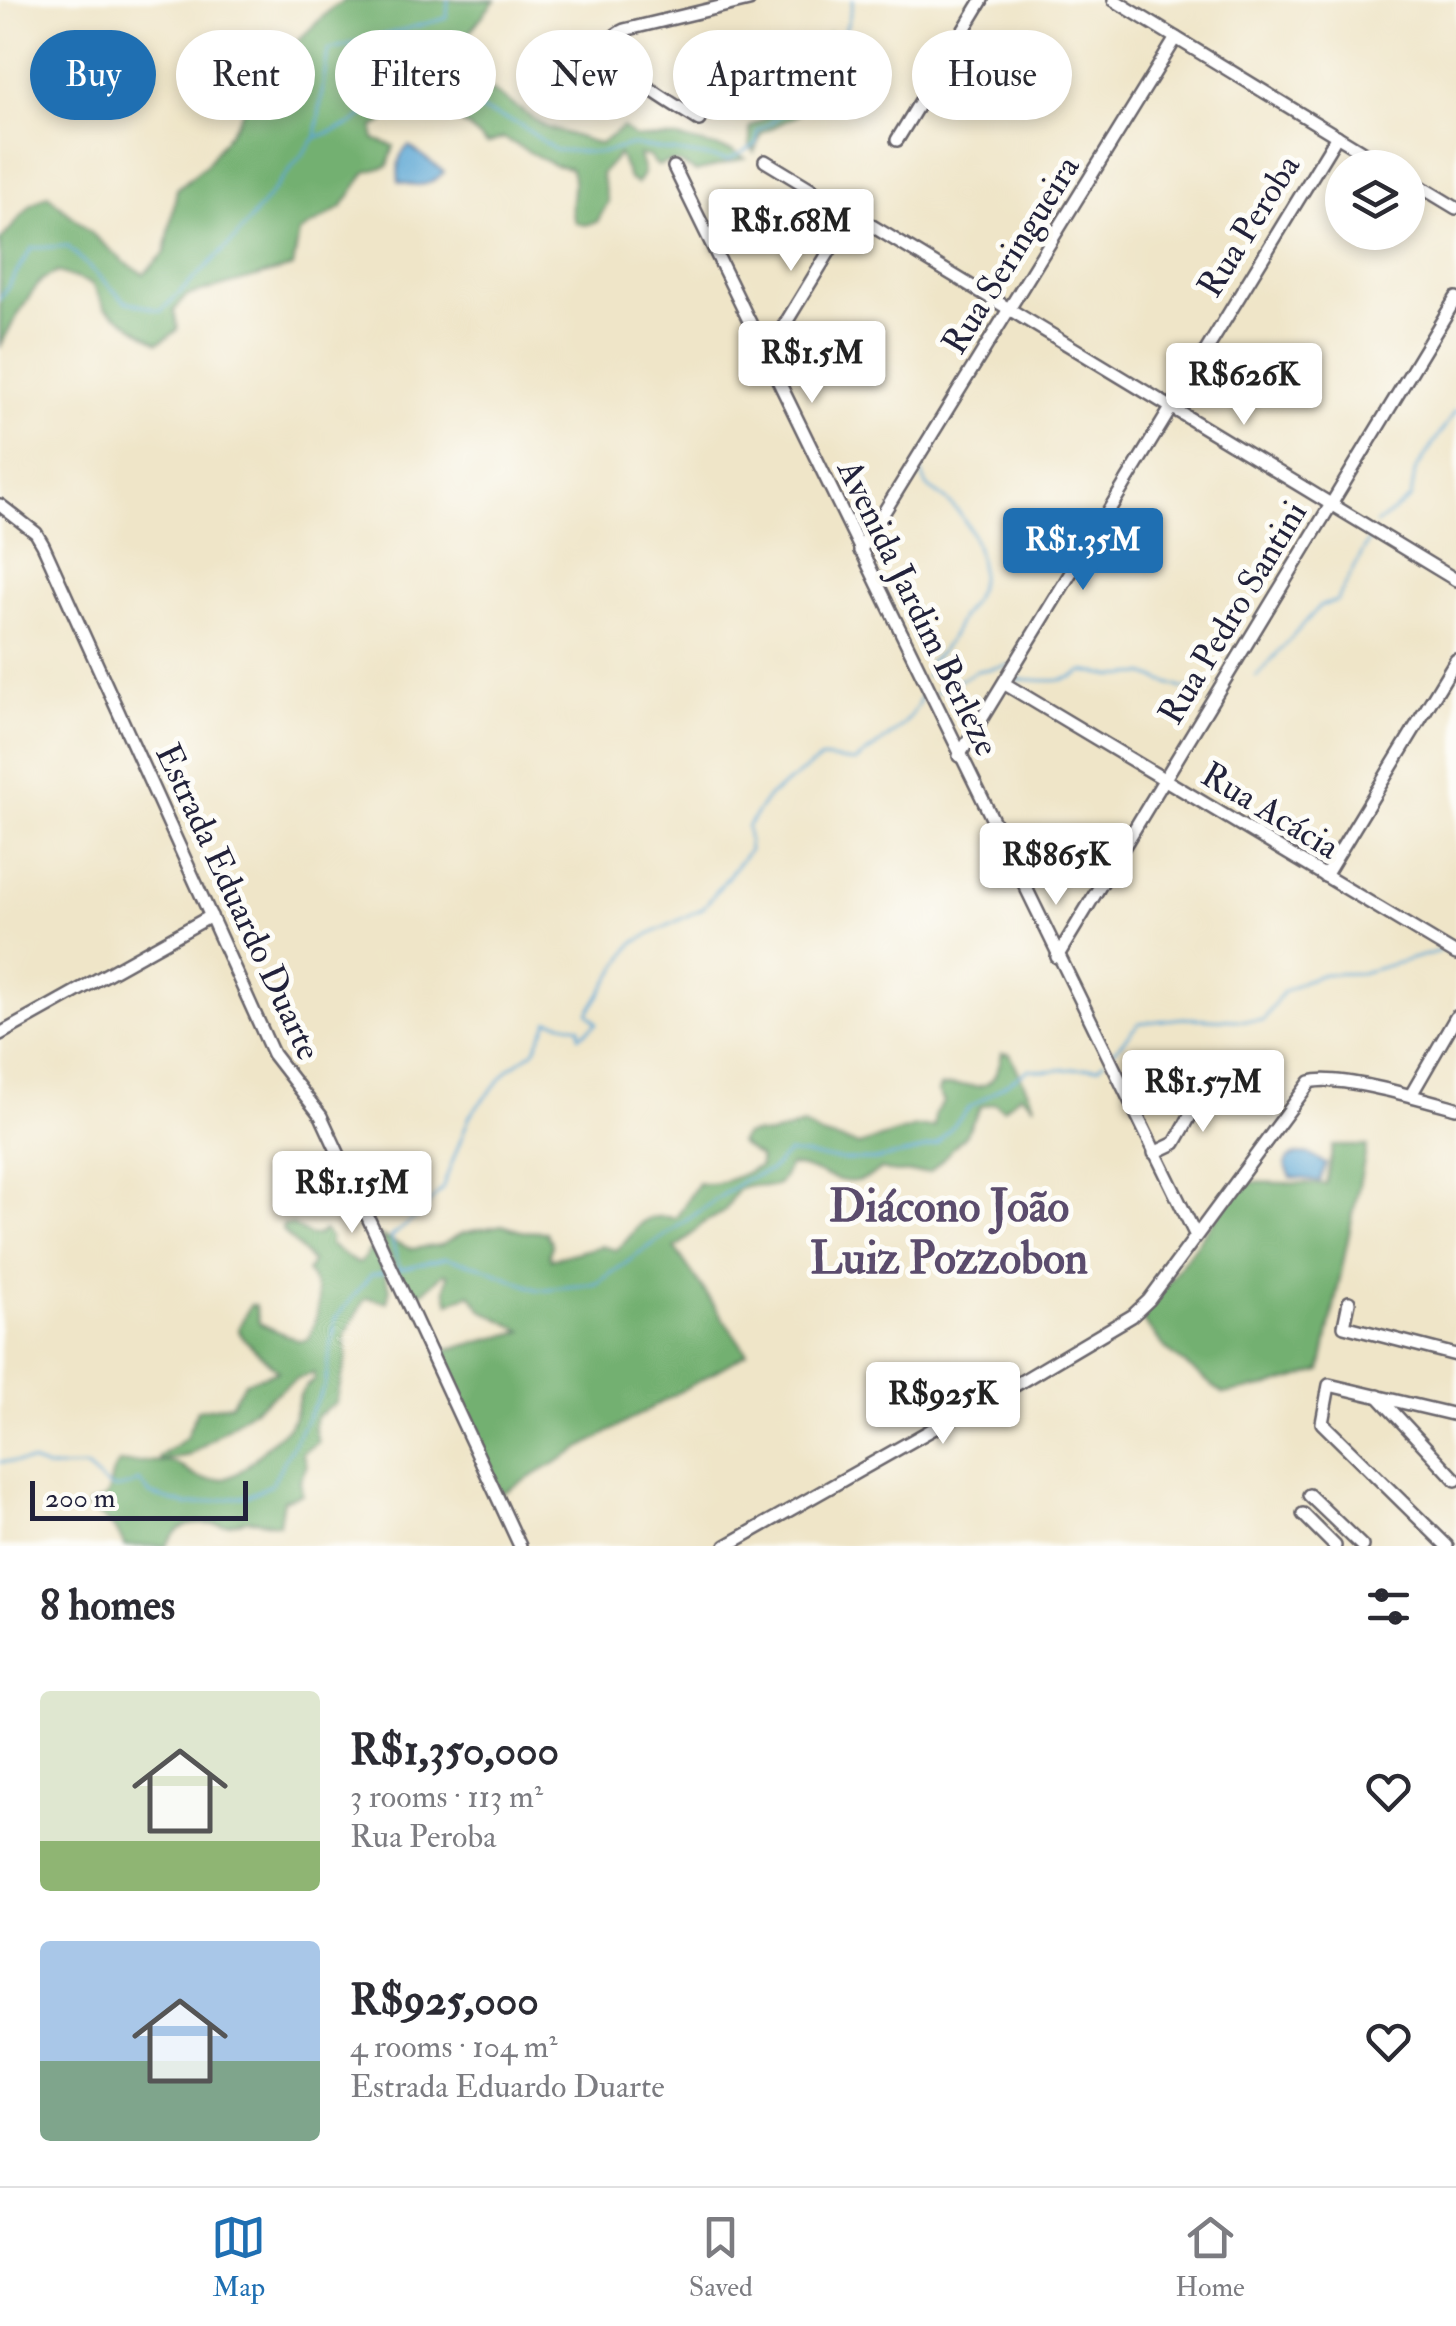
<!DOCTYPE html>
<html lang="en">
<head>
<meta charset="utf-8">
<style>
  :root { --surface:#fff; --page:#f2f2f3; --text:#2b2b33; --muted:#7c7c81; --line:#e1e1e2; --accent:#1f6fb2 }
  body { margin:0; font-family:"IM FELL Double Pica",serif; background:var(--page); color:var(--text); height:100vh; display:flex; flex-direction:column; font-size:38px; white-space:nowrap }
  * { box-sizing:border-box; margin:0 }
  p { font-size:32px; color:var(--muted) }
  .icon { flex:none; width:55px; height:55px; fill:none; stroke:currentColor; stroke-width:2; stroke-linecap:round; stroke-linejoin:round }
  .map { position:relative; height:1546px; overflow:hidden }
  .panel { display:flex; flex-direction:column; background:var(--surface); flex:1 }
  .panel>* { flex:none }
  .hud { position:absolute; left:30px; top:30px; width:1398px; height:90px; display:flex; gap:20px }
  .buttons { position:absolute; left:1325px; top:150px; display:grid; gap:20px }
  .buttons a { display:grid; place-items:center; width:100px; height:100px; border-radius:50%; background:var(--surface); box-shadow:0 5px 15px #0003; font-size:50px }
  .scale { position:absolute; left:30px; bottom:25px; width:218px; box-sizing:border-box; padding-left:10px; border:5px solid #22223b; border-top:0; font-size:28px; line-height:35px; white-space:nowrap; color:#22223b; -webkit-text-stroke:8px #fdfcf7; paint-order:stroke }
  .price { position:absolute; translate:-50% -85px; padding:0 22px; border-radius:10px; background:#fff; color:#222; font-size:32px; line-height:65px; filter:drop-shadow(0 2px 5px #0008) }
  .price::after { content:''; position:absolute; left:50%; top:60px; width:30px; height:22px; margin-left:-15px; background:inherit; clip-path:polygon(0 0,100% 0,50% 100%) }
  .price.selected { background:var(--accent); color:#fff }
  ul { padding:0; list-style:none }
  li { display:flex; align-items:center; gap:30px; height:250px; padding:0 40px }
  li span { display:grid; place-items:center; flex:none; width:280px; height:200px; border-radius:10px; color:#555 }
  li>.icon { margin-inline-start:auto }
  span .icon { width:120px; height:120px; fill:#fffc; stroke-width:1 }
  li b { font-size:42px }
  h2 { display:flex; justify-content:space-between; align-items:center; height:120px; padding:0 40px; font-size:42px }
  .pill { padding:0 35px; border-radius:45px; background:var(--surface); box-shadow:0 5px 15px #0003; font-size:35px; line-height:90px }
  .pill.selected { background:var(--accent); color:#fff }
  .dock { display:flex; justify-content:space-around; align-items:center; height:140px; border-top:2px solid var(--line); background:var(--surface); font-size:28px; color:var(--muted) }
  .dock a { display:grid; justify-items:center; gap:5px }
  .dock .selected { color:var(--accent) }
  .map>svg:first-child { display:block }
</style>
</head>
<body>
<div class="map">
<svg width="1456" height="1546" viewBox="0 0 1456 1546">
  <rect width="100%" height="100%" fill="#fdfcf7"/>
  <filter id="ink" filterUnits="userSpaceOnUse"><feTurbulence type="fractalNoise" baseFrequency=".01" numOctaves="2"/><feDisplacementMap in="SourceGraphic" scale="20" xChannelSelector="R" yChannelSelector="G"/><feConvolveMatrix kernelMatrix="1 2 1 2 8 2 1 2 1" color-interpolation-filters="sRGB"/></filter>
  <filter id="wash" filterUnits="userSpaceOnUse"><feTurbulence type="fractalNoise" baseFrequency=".0048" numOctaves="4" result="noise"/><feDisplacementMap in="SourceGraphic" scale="40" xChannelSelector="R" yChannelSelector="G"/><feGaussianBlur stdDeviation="2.25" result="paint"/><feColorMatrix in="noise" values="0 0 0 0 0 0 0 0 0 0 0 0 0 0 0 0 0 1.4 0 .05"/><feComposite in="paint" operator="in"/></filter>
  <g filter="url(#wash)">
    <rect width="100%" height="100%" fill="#efe5c8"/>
    <g fill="#73b071" stroke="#4a6956" stroke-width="2.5">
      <path d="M 346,0 L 495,0 L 463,40 L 432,46 L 409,42 L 380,46 L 347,72 L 348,92 L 361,99 L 401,85 L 454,85 L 493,91 L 546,127 L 600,144 L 623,127 L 634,137 L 678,138 L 733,151 L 745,158 L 696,172 C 683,164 673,158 658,166 L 648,156 L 639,155 L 644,172 L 637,184 L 629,179 L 619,154 L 601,174 L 608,202 L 597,222 L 585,225 L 576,223 C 565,205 579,187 570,168 L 554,165 L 503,138 L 487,144 C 461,118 446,112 411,106 L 374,127 L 374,139 L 394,146 L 388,166 L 366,172 L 342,207 L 299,233 L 293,267 L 186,296 L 174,311 L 178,330 L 158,343 L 105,308 L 92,284 L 58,272 C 55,273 46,278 43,279 C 34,287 4,336 0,348 L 0,241 L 32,204 L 48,195 L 124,262 L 144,274 L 165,253 L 177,189 L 206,165 L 237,122 L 259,80 L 290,84 L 283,55 L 332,8 Z"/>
      <path d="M 829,33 L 844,46 L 841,65 L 827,93 L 815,94 L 797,115 L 762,133 L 754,152 L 750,146 L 750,127 C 778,112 822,82 819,47 Z"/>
      <path d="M 1002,1053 L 1010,1054 L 1035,1106 L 1021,1094 L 1003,1109 L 995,1103 L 981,1106 L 966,1134 L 930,1172 L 895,1173 L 881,1169 C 844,1199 824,1167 789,1165 C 776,1205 758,1175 738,1190 C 732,1195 730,1204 725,1210 C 720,1216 712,1218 705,1222 C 695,1229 689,1239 675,1248 L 747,1353 L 501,1494 L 438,1352 L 523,1331 L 482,1310 L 470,1294 L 449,1303 L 445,1289 L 448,1275 L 444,1273 L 418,1296 L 409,1298 L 380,1236 L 411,1249 L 441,1245 L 462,1233 L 502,1225 L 521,1231 L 546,1232 L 552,1245 L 549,1254 L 551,1259 L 601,1246 L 616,1250 C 641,1232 633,1211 676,1218 L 698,1183 C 719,1188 741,1174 760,1166 L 759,1157 L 739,1143 L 744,1135 L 754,1133 L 769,1135 L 803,1125 L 821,1135 L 859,1145 L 915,1127 L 934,1127 L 935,1113 L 944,1102 L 938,1092 L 940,1087 C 973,1079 992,1104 1002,1053 Z"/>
      <path d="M 1333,1146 L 1367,1146 L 1321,1371 L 1270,1386 L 1223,1394 L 1167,1350 L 1141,1319 L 1242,1182 L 1326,1184 Z"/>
      <path d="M 283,1225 L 293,1225 L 310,1236 L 318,1235 L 324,1230 L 330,1237 L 330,1245 L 356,1263 L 360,1263 L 370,1250 L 375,1251 L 390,1288 L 387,1302 L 368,1298 L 364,1300 L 345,1336 L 347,1356 L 336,1402 L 316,1417 L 314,1427 L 318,1442 L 302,1453 L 307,1465 L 300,1480 L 302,1494 L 283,1500 L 279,1524 C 269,1524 258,1519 247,1520 C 239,1521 231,1525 223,1525 C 197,1524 181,1519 166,1546 L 124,1546 C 119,1529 102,1517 87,1508 L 89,1504 C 120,1498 102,1482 119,1463 C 135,1463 158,1459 174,1463 C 184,1466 191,1476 201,1478 C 235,1487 251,1461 272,1441 C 277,1436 286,1431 290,1425 C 301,1407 293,1392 315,1380 L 314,1373 L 296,1379 L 190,1455 L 160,1461 L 159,1457 L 186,1438 L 197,1410 L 231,1404 L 245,1382 L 278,1371 L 242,1337 L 238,1329 L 250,1305 L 255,1305 L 259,1323 L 300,1341 L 309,1339 C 318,1314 325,1295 307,1272 L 312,1262 L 282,1230 Z"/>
    </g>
    <g fill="#5da7d4" stroke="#406488" stroke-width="2.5">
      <path d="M 409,146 L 444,172 C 431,187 418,187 399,182 C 398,168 396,156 409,146 Z"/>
      <path d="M 1298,1154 L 1310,1155 L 1326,1164 L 1320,1181 L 1291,1177 L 1285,1164 L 1288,1158 Z"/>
    </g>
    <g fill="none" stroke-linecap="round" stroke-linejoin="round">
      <g stroke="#5da7d4" stroke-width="2.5">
        <path d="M 317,137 L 350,125 L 372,110 L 411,96 L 455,101 L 519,124 L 555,150 L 601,153 L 632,145 L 728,160 L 756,145 L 758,131 C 805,103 844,56 853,0"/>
        <path d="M 0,299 L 32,248 L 67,246 L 125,301 L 161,311 L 235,239 L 316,137 L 328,50 L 447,18 L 448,0"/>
        <path d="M 920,466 C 928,497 931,485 952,505 C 973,526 987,563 977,592 C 974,602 965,610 960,619 C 952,636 945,651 928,663 L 931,671 L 926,676"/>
        <path d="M 1376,524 L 1411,498 L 1415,471 L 1456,410"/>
        <path d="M 1256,677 L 1320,606 L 1337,601 L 1371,536"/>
        <path d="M 1012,679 C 1033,678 1062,687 1083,671 L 1115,676 L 1144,674 L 1182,688 L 1210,691"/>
        <path d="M 935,693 L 977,671 L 1011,665"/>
        <path d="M 1113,1052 L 1139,1023 L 1183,1018 L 1263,1021 L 1282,993 L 1303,981 L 1324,974 L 1361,973 L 1440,951"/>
        <path d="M 399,1267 L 391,1237 L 416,1217 L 442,1189 L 470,1115 L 509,1069 L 534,1051 L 549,1020 L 580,1027 L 579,1037 L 597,1023 L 588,1013 L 633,943 L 703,908 L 749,850 L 747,827 L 768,797 L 822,758 L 855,762 C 881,741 918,723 923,688"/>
        <path d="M 395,1270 L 446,1258 L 480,1266 L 538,1290 L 596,1284 L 744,1180 L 771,1170 L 788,1153 L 841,1160 L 874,1160 L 918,1151 L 937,1144 L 969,1108 L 1029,1069 L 1045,1071 L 1099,1067 L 1104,1061"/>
        <path d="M 0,1462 L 31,1462 L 47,1468 L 85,1467 C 109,1486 109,1496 139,1481 L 150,1494 L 187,1505 L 247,1496 L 271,1485 L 325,1385 L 335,1319 L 371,1275 L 387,1272"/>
      </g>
    </g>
  </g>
  <g filter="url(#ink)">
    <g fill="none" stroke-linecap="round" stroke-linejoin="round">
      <g stroke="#6a666c" stroke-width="16">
        <g id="minor">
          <path d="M 1114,0 L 1389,168"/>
          <path d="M 699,120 C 681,108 575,52 624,30 L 749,0"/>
          <path d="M 897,140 L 982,0"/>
          <path d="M 765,161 L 1456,580"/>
          <path d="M 674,167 L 1195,1234"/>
          <path d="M 1408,179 L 1456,208"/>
          <path d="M 765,357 L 852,214"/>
          <path d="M 0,505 L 36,533 L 43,545 L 273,1054 L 321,1116 L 520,1546"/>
          <path d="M 860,551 L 1176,38"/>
          <path d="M 1005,684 L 1456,954"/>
          <path d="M 959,756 L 1337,136"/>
          <path d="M 1325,876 L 1456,660"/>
          <path d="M 1057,957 L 1456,298"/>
          <path d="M 0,1034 L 211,916"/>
          <path d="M 1411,1095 L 1456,1017"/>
          <path d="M 1154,1153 L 1175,1143 L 1213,1075"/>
          <path d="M 1349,1302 L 1344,1326 L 1456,1355"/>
          <path d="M 1378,1396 L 1456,1480"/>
          <path d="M 1309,1495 L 1362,1546"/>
          <path d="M 1303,1514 L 1335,1546"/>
          <path d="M 726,1546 L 979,1403 L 1007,1390 L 1132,1316 L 1149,1300 L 1310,1082 C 1336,1073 1427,1100 1456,1108"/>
          <path d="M 1447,1546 L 1322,1423 L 1329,1385 L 1456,1415"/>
        </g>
      </g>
      <use href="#minor" stroke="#fff" stroke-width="11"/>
    </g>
  </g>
  <g text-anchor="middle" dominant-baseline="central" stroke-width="10" stroke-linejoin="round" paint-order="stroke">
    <g font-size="35" fill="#22223b" stroke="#fdfcf7">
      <text transform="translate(1249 226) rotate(-58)">Rua Peroba</text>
      <text transform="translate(1011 255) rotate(-58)">Rua Seringueira</text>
      <text transform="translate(918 608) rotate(64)">Avenida Jardim Berleze</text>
      <text transform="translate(1233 613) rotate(-59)">Rua Pedro Santini</text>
      <text transform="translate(1270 811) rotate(31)">Rua Acácia</text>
      <text transform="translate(238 902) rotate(65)">Estrada Eduardo Duarte</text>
    </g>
    <g font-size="45" font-weight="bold" fill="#5b4c6d" stroke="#fdfcf7">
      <text x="949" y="1207">Diácono João<tspan x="949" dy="52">Luiz Pozzobon</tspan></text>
    </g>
  </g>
</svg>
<div class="buttons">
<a><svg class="icon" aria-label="layers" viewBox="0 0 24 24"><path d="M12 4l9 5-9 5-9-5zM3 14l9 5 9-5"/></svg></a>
</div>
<div class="scale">200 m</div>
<b class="price" style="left:791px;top:274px">R$1.68M</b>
<b class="price" style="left:812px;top:406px">R$1.5M</b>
<b class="price" style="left:1244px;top:428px">R$626K</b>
<b class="price selected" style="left:1083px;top:593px">R$1.35M</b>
<b class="price" style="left:1056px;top:908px">R$865K</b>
<b class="price" style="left:1203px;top:1135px">R$1.57M</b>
<b class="price" style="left:352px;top:1236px">R$1.15M</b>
<b class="price" style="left:943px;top:1447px">R$925K</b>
<div class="hud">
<a class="pill selected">Buy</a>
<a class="pill">Rent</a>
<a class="pill">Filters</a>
<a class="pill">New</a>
<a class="pill">Apartment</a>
<a class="pill">House</a>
</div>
</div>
<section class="panel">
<h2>8 homes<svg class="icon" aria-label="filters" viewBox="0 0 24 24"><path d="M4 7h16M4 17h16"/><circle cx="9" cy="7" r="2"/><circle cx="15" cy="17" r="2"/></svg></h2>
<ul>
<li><span style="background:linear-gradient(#dfe7d0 75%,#8fb573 0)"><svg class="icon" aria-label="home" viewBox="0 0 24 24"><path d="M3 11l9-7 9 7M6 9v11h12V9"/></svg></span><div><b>R$1,350,000</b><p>3 rooms · 113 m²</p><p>Rua Peroba</p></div><svg class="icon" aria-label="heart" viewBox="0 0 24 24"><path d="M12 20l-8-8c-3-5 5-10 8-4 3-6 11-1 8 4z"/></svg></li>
<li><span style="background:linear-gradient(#a9c7e8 60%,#7fa58c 0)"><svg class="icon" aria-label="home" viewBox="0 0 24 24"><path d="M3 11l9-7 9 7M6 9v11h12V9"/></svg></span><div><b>R$925,000</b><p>4 rooms · 104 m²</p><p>Estrada Eduardo Duarte</p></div><svg class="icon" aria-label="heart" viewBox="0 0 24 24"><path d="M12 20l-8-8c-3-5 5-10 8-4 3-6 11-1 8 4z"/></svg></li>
</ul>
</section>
<nav class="dock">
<a class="selected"><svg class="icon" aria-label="map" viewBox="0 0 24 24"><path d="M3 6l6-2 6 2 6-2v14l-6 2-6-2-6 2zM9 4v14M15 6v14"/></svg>Map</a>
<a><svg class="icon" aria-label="saved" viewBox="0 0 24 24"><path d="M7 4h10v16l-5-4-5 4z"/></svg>Saved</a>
<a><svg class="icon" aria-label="home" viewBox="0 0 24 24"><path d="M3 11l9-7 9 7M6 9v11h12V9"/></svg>Home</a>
</nav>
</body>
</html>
